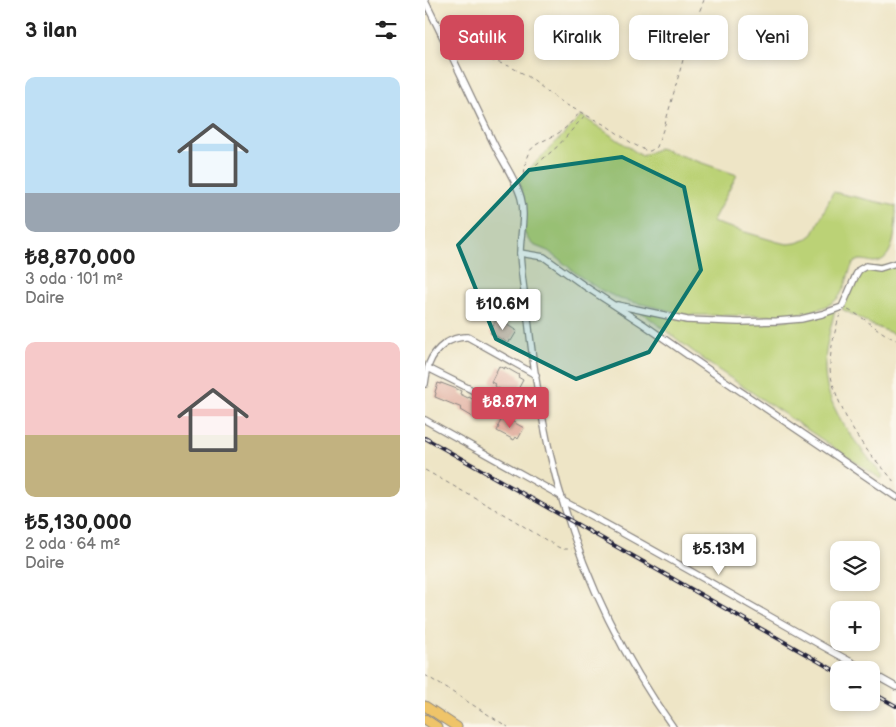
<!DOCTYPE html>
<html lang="tr">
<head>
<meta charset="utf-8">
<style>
  :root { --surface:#fff; --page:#f2f2f2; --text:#222; --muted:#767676; --accent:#d1495b }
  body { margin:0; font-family:"Balsamiq Sans",sans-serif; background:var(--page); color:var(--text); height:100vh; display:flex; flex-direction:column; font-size:19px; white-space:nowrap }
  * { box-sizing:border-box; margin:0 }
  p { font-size:16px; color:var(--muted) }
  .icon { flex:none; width:28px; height:28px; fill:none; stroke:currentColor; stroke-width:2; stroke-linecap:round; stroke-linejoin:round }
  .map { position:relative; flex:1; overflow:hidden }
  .drawer { display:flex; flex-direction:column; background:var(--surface); width:425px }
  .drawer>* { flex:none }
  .banner { position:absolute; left:15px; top:15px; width:380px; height:45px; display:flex; gap:10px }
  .tools { position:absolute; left:405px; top:541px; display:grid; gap:10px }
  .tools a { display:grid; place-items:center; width:50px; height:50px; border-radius:10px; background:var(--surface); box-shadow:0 2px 8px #0003; font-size:25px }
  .price { position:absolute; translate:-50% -42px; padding:0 11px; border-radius:5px; background:#fff; color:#222; font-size:16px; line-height:32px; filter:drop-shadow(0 1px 2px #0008) }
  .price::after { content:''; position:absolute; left:50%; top:30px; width:15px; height:11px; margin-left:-8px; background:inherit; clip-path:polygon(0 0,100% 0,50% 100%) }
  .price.on { background:var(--accent); color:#fff }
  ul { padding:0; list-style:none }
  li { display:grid; align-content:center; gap:10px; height:265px; padding:0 25px }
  li span { display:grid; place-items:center; height:155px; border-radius:10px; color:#555 }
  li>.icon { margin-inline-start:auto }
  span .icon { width:90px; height:90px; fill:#fffc; stroke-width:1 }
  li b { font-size:21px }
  h2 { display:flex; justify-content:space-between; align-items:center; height:60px; padding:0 25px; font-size:21px }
  .chip { padding:0 18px; border-radius:10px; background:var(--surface); box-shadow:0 2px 8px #0003; font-size:18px; line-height:45px }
  .chip.on { background:var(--accent); color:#fff }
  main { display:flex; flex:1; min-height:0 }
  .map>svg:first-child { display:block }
</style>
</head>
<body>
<main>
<section class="drawer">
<h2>3 ilan<svg class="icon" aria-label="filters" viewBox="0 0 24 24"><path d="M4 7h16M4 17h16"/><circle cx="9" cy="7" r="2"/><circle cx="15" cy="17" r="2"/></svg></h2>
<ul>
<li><span style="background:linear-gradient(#bfe0f5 75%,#9aa5b1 0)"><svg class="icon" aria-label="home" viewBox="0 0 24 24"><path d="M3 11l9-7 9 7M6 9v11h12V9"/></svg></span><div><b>₺8,870,000</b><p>3 oda · 101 m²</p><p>Daire</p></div></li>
<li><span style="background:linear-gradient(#f6c9c9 60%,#c2b280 0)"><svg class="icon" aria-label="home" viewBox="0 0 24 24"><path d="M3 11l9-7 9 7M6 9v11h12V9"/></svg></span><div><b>₺5,130,000</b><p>2 oda · 64 m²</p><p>Daire</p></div></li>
</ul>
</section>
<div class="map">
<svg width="471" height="727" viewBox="0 0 471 727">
  <rect width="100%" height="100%" fill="#fbf7ec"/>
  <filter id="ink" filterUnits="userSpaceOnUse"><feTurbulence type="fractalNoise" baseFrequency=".02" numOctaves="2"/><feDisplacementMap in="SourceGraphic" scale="10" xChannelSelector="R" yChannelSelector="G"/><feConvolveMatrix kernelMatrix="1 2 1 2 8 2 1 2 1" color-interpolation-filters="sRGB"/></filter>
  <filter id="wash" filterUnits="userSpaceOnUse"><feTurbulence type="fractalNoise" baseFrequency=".0096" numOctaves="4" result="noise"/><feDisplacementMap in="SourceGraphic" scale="20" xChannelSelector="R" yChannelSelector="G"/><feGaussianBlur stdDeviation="1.12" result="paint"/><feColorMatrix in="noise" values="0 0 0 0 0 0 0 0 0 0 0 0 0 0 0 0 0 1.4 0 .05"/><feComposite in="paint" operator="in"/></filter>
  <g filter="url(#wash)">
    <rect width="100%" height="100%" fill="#eee5c6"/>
    <g fill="#bbd276" stroke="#6e7a58">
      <path d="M 157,116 L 217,156 L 234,148 L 312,175 L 287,222 L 353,242 L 363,244 L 371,243 L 380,240 L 388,234 L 408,192 L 471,206 C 471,224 471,263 448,262 C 442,261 435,258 430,262 C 425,266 423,277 421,283 C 418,289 416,295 412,299 C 400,311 373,314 357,316 L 263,315 L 195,299 L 174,289 L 153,275 L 134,259 L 123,251 L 108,245 L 102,238 L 99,231 L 99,198 L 95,185 L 95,179 L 98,175 Z"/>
      <path d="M 471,265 L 471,335 L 447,325 L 417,309 L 432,273 L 439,269 Z"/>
      <path d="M 410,310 C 405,330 399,351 400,372 C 402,412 434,446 458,476 L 456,479 L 286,365 L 215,311 L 262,320 L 355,321 Z"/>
    </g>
    <g id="blocks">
      <g fill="#dea595">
        <path d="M 71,320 L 73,321 L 74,320 L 92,331 L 86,341 L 84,340 L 83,343 L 65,333 L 67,330 L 66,329 Z"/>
        <path d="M 74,366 L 79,369 L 80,367 L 94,375 L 93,377 L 98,380 L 90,395 L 85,392 L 84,394 L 69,386 L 70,384 L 66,382 Z"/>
        <path d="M 13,383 L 16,384 L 16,383 L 32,389 L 36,391 L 35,394 L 43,398 L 44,397 L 62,408 L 56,418 L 54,417 L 52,420 L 35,410 L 37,408 L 10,397 L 11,393 L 10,392 Z"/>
        <path d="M 78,417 L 80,418 L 81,418 L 99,428 L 93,439 L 91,437 L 89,440 L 72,431 L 74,427 L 73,426 Z"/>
      </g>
    </g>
  </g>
  <g filter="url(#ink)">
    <use href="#blocks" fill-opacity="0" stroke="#888480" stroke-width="1"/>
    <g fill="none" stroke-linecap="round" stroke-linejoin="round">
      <g stroke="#888480" stroke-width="8">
        <g id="minor">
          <path d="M 0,1 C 24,49 46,97 70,146 C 78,162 91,180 96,198 C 101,215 95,235 95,253 C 96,274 100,297 103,319 C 108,364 115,410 125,454 C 148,553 189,645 248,727"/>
          <path d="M 95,253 L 119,257 L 161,287 L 218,324 L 284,370 L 414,458 L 471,497"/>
          <path d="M 192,305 L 262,320 L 314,322 L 352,321 L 376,319 L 397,314 L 417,307 L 431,275 L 434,270 L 441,266 L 455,268 L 471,263"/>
          <path d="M 3,368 L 93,413"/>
          <path d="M 0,384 C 1,377 2,370 4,364 C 10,348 26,336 43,337 L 111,375"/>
          <path d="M 0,420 L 136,496"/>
          <path d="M 138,501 C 240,554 339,615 441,670"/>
          <path d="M 446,673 L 471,687"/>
        </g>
      </g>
      <g stroke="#888480" stroke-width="11">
        <g id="trunk">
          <path d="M 0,706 L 32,727"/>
          <path d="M 0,719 L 12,727"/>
        </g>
      </g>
      <g stroke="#888480" stroke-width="1" stroke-dasharray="4 4" stroke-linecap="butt">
        <path d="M 34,55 L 59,58 L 84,66 L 101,75 L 136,102 L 182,126 L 208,144 L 222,151 L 225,151 L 232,147 L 240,124 L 265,35 L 279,0"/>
        <path d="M 99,175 L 133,146 L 160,115"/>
        <path d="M 97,181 C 101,172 99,162 103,154 C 110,141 124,140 135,132 C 143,127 149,119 155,112"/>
        <path d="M 423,310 C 440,317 453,332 471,340"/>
        <path d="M 415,314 C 410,331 405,349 405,367 C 405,377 409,387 412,396 C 420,417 428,432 442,450 C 451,462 463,472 471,485"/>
        <path d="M 0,470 L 87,519 L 129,545 L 137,549 L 147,549"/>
        <path d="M 0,675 L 83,727"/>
      </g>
      <use href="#minor" stroke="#fff" stroke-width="5.5"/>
      <use href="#trunk" stroke="#efc469" stroke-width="9"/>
      <g stroke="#22223b" stroke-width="4">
        <g id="rail">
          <path d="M 0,438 L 414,673"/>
          <path d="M 446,692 L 471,706"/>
        </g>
      </g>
      <use href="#rail" stroke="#fbf7ec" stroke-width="2" stroke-dasharray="5.5" stroke-linecap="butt"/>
    </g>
  </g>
  <path fill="#0f766e" fill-opacity="0.2" stroke="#0f766e" stroke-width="4" stroke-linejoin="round" d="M 197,157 L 259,187 L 276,270 L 224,352 L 151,379 L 71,339 L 33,245 L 104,170 Z"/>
</svg>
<div class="tools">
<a><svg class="icon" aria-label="layers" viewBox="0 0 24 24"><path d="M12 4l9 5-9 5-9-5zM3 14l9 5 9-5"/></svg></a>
<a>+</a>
<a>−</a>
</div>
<b class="price" style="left:78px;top:331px">₺10.6M</b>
<b class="price on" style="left:85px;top:429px">₺8.87M</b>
<b class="price" style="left:294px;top:576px">₺5.13M</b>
<div class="banner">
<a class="chip on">Satılık</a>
<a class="chip">Kiralık</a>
<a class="chip">Filtreler</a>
<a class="chip">Yeni</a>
</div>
</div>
</main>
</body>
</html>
